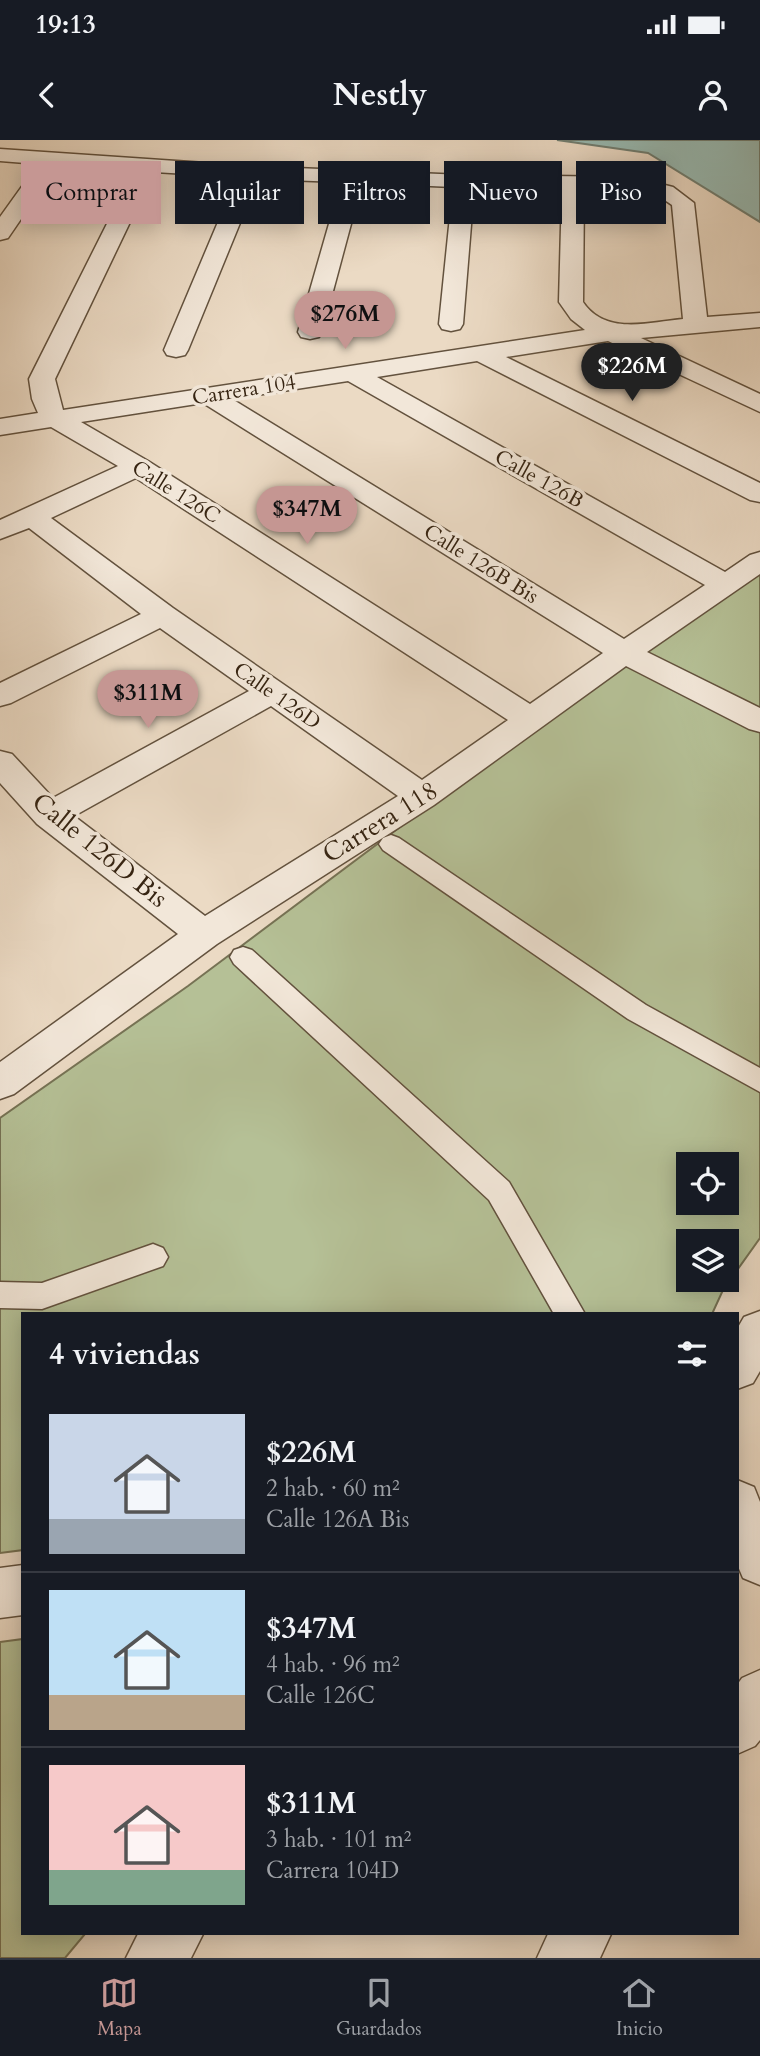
<!DOCTYPE html>
<html lang="es">
<head>
<meta charset="utf-8">
<style>
  :root { --surface:#171b24; --page:#20242c; --text:#f1f3f6; --muted:#9ea1a6; --line:#363941; --accent:#c59692 }
  body { margin:0; font-family:Cardo,serif; background:var(--page); color:var(--text); height:100vh; display:flex; flex-direction:column; font-size:26px; white-space:nowrap }
  * { box-sizing:border-box; margin:0 }
  p { font-size:23px; color:var(--muted) }
  .icon { flex:none; width:38px; height:38px; fill:none; stroke:currentColor; stroke-width:2; stroke-linecap:round; stroke-linejoin:round }
  .map { position:relative; flex:1; overflow:hidden }
  .panel { position:absolute; left:21px; top:1172px; width:718px; height:623px; display:flex; flex-direction:column; background:var(--surface); border-radius:0px; box-shadow:0 4px 18px #0003 }
  .panel>* { flex:none }
  .banner { position:absolute; left:21px; top:21px; width:719px; height:63px; display:flex; gap:14px }
  .controls { position:absolute; left:676px; top:1012px; display:grid; gap:14px }
  .controls a { display:grid; place-items:center; width:63px; height:63px; border-radius:0px; background:var(--surface); box-shadow:0 4px 18px #0003; font-size:35px }
  .price { position:absolute; translate:-50% -60px; padding:0 16px; border-radius:24px; background:var(--accent); color:#111; font-size:23px; line-height:46px; filter:drop-shadow(0 2px 4px #0008) }
  .price::after { content:''; position:absolute; left:50%; top:42px; width:21px; height:16px; margin-left:-10px; background:inherit; clip-path:polygon(0 0,100% 0,50% 100%) }
  .price.on { background:#222; color:#fff }
  ul { padding:0; list-style:none }
  li { display:flex; align-items:center; gap:21px; height:175px; padding:0 28px }
  li+li { border-top:2px solid var(--line) }
  li span { display:grid; place-items:center; flex:none; width:196px; height:140px; border-radius:0px; color:#555 }
  li>.icon { margin-inline-start:auto }
  span .icon { width:84px; height:84px; fill:#fffc; stroke-width:1 }
  li b { font-size:30px }
  h2 { display:flex; justify-content:space-between; align-items:center; height:84px; padding:0 28px; font-size:30px }
  .chip { padding:0 24px; border-radius:0px; background:var(--surface); box-shadow:0 4px 18px #0003; font-size:24px; line-height:63px }
  .chip.on { background:var(--accent); color:#111 }
  .status { display:flex; justify-content:space-between; align-items:center; height:49px; padding:0 35px; background:var(--surface); direction:ltr }
  .status svg { height:19px; fill:currentColor }
  header { display:flex; justify-content:space-between; align-items:center; height:91px; padding:0 28px; background:var(--surface); font-size:32px; font-weight:800 }
  .tab-bar { display:flex; justify-content:space-around; align-items:center; height:98px; border-top:2px solid var(--line); background:var(--surface); font-size:19px; color:var(--muted) }
  .tab-bar a { display:grid; justify-items:center; gap:4px }
  .tab-bar .on { color:var(--accent) }
  .map>svg:first-child { display:block }
</style>
</head>
<body>
<div class="status"><b>19:13</b><svg viewBox="0 0 49 12"><path d="M0 12V9h3v3zM5 12V6h3v6zM10 12V3h3v9zM15 12V0h3v12zM26 1h20v11H26zM47 4h2v5h-2z"/></svg></div>
<header><svg class="icon" aria-label="back" viewBox="0 0 24 24"><path d="M15 5l-7 7 7 7"/></svg>Nestly<svg class="icon" aria-label="person" viewBox="0 0 24 24"><circle cx="12" cy="8" r="4"/><path d="M4 21q1-7 8-7t8 7"/></svg></header>
<div class="map">
<svg width="760" height="1818" viewBox="0 0 760 1818">
  <rect width="100%" height="100%" fill="#ebdac4"/>
  <filter id="stains"><feTurbulence type="fractalNoise" baseFrequency=".00286" numOctaves="4"/><feColorMatrix values="0 0 0 0 .2 0 0 0 0 .09 0 0 0 0 .02 0 0 0 .5 -.17"/></filter>
  <radialGradient id="worn" r=".72"><stop offset=".6" stop-color="#630" stop-opacity="0"/><stop offset="1" stop-color="#630" stop-opacity=".3"/></radialGradient>
  <g fill="#b5c096" stroke="#767254" stroke-width="2" fill-rule="evenodd">
    <path d="M 760,431 L 760,1098 L 723,1150 L 712,1174 L 23,1174 L 23,1410 L 0,1413 L 0,978 L 188,846 L 492,618 ZM 688,1024 L 726,1024 L 726,1062 L 688,1062 ZM 688,1101 L 726,1101 L 726,1139 L 688,1139 Z"/>
    <path d="M 23,1499 L 23,1794 L 85,1794 L 65,1818 L 0,1818 L 0,1502 Z"/>
  </g>
  <path fill="#98bbb4" stroke="#717f73" stroke-width="2" d="M 557,0 L 760,0 L 760,82 L 648,13 Z"/>
  <g fill="none" stroke-linecap="round" stroke-linejoin="round">
    <g stroke="#63523e" stroke-width="3">
      <g id="service">
        <path d="M 391,695 L 399,698 L 646,865 L 760,928 L 760,952 L 628,879 L 383,710 L 379,704 L 383,698 Z"/>
        <path d="M 243,807 L 252,810 L 509,1042 L 585,1174 L 554,1174 L 489,1060 L 234,824 L 230,817 L 234,810 Z"/>
        <path d="M 153,1104 L 163,1108 L 168,1117 L 163,1126 L 42,1169 L 0,1168 L 0,1142 L 42,1143 Z"/>
      </g>
    </g>
    <g stroke="#63523e" stroke-width="3">
      <g id="minor">
        <path d="M 0,9 L 250,26 L 464,35 L 633,37 L 673,47 L 694,63 L 707,177 L 760,173 L 760,187 L 641,198 L 760,254 L 760,272 L 608,201 L 506,217 L 760,343 L 760,362 L 750,360 L 477,221 L 377,237 L 725,432 L 750,415 L 760,412 L 760,434 L 647,512 L 760,568 L 760,592 L 749,589 L 626,526 L 434,665 L 217,804 L 14,954 L 0,959 L 0,922 L 178,794 L 37,684 L 0,643 L 0,611 L 12,614 L 53,658 L 249,551 L 160,488 L 11,563 L 0,566 L 0,543 L 141,474 L 29,388 L 0,399 L 0,380 L 118,326 L 51,287 L 0,295 L 0,279 L 38,273 L 32,259 L 29,239 L 134,30 L 58,25 L 8,98 L 0,100 L 0,77 L 38,24 L 0,21 ZM 154,32 L 237,37 L 164,210 L 167,215 L 176,217 L 185,215 L 188,210 L 258,39 L 341,42 L 298,192 L 301,197 L 310,199 L 319,197 L 322,192 L 362,43 L 453,47 L 439,184 L 442,189 L 451,191 L 460,189 L 463,184 L 474,48 L 562,49 L 559,162 L 571,179 L 585,190 L 63,270 L 55,239 ZM 584,49 C 615,49 646,45 672,65 L 683,179 C 649,182 606,196 583,162 ZM 348,241 L 705,445 L 624,499 L 232,259 ZM 203,263 L 603,513 L 530,564 L 148,321 L 81,282 ZM 136,338 L 508,580 L 422,640 L 173,468 L 51,378 ZM 271,566 L 398,656 L 205,776 L 74,676 Z"/>
        <path d="M 760,1171 L 760,1231 L 753,1243 L 737,1249 L 737,1189 L 744,1177 Z"/>
        <path d="M 737,1340 L 754,1347 L 760,1362 L 760,1445 L 743,1438 L 737,1424 Z"/>
        <path d="M 23,1425 L 23,1475 L 0,1478 L 0,1428 Z"/>
        <path d="M 760,1530 L 760,1600 L 755,1606 L 737,1614 L 737,1545 L 742,1538 Z"/>
        <path d="M 138,1794 L 203,1794 L 191,1818 L 126,1818 Z"/>
        <path d="M 548,1794 L 611,1794 L 600,1818 L 537,1818 Z"/>
      </g>
    </g>
    <use href="#service" fill="#f2e7d9" fill-rule="evenodd"/>
    <use href="#minor" fill="#f2e7d9" fill-rule="evenodd"/>
  </g>
  <g text-anchor="middle" dominant-baseline="central" stroke-width="7" stroke-linejoin="round" paint-order="stroke">
    <g font-size="21" fill="#362412" stroke="#f2e7d9">
      <text transform="translate(244 250) rotate(-9)">Carrera 104</text>
      <text transform="translate(539 339) rotate(29)">Calle 126B</text>
      <text transform="translate(176 352) rotate(32)">Calle 126C</text>
      <text transform="translate(481 424) rotate(32)">Calle 126B Bis</text>
      <text transform="translate(277 556) rotate(35)">Calle 126D</text>
    </g>
    <g font-size="26" fill="#362412" stroke="#f2e7d9">
      <text transform="translate(380 682) rotate(-32)">Carrera 118</text>
      <text transform="translate(100 710) rotate(39)">Calle 126D Bis</text>
    </g>
  </g>
  <rect width="100%" height="100%" filter="url(#stains)"/>
  <rect width="100%" height="100%" fill="url(#worn)"/>
</svg>
<div class="controls">
<a><svg class="icon" aria-label="locate" viewBox="0 0 24 24"><circle cx="12" cy="12" r="6"/><path d="M12 2v4M12 18v4M2 12h4M18 12h4"/></svg></a>
<a><svg class="icon" aria-label="layers" viewBox="0 0 24 24"><path d="M12 4l9 5-9 5-9-5zM3 14l9 5 9-5"/></svg></a>
</div>
<b class="price" style="left:345px;top:211px">$276M</b>
<b class="price on" style="left:632px;top:263px">$226M</b>
<b class="price" style="left:307px;top:406px">$347M</b>
<b class="price" style="left:148px;top:590px">$311M</b>
<div class="banner">
<a class="chip on">Comprar</a>
<a class="chip">Alquilar</a>
<a class="chip">Filtros</a>
<a class="chip">Nuevo</a>
<a class="chip">Piso</a>
</div>
<section class="panel">
<h2>4 viviendas<svg class="icon" aria-label="filters" viewBox="0 0 24 24"><path d="M4 7h16M4 17h16"/><circle cx="9" cy="7" r="2"/><circle cx="15" cy="17" r="2"/></svg></h2>
<ul>
<li><span style="background:linear-gradient(#c9d6e8 75%,#9aa5b1 0)"><svg class="icon" aria-label="home" viewBox="0 0 24 24"><path d="M3 11l9-7 9 7M6 9v11h12V9"/></svg></span><div><b>$226M</b><p>2 hab. · 60 m²</p><p>Calle 126A Bis</p></div></li>
<li><span style="background:linear-gradient(#bfe0f5 75%,#b9a48a 0)"><svg class="icon" aria-label="home" viewBox="0 0 24 24"><path d="M3 11l9-7 9 7M6 9v11h12V9"/></svg></span><div><b>$347M</b><p>4 hab. · 96 m²</p><p>Calle 126C</p></div></li>
<li><span style="background:linear-gradient(#f6c9c9 75%,#7fa58c 0)"><svg class="icon" aria-label="home" viewBox="0 0 24 24"><path d="M3 11l9-7 9 7M6 9v11h12V9"/></svg></span><div><b>$311M</b><p>3 hab. · 101 m²</p><p>Carrera 104D</p></div></li>
</ul>
</section>
</div>
<nav class="tab-bar">
<a class="on"><svg class="icon" aria-label="map" viewBox="0 0 24 24"><path d="M3 6l6-2 6 2 6-2v14l-6 2-6-2-6 2zM9 4v14M15 6v14"/></svg>Mapa</a>
<a><svg class="icon" aria-label="saved" viewBox="0 0 24 24"><path d="M7 4h10v16l-5-4-5 4z"/></svg>Guardados</a>
<a><svg class="icon" aria-label="home" viewBox="0 0 24 24"><path d="M3 11l9-7 9 7M6 9v11h12V9"/></svg>Inicio</a>
</nav>
</body>
</html>
